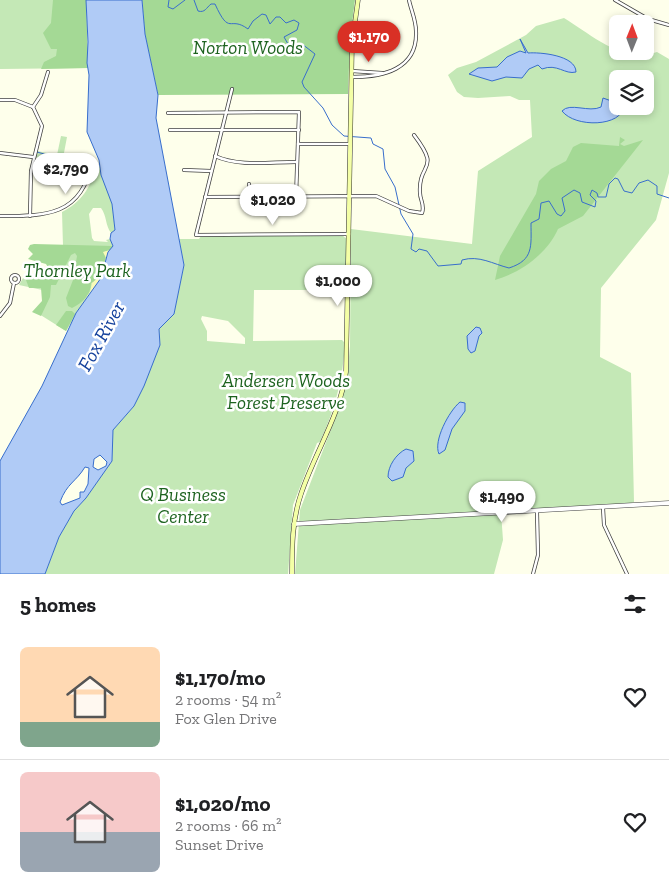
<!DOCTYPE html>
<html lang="en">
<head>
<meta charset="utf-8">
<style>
  :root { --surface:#fff; --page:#f2f2f2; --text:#202124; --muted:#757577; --line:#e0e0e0; --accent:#d93025 }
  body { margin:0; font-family:"Zilla Slab",serif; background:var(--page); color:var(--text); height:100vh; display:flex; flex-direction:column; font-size:19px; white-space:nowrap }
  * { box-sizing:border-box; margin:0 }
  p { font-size:16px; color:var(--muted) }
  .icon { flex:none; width:28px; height:28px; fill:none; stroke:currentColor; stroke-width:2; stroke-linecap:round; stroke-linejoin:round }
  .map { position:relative; height:574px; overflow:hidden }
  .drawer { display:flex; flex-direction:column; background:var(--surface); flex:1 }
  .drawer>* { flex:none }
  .needle { width:32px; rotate:1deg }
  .fabs { position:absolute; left:609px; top:15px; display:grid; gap:10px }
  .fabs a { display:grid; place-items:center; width:45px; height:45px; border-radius:8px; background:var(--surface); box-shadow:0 2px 8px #0003; font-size:25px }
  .price { position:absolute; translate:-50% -42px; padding:0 11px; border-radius:18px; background:#fff; color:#222; font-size:16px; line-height:32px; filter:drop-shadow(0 1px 2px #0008) }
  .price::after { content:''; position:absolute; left:50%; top:30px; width:15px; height:11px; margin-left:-8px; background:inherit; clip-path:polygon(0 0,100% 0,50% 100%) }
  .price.on { background:var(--accent); color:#fff }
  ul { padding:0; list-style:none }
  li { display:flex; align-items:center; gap:15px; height:125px; padding:0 20px }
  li+li { border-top:1px solid var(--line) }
  li span { display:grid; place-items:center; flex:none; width:140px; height:100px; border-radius:8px; color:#555 }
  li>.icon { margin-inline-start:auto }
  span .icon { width:60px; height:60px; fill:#fffc; stroke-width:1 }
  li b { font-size:21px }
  h2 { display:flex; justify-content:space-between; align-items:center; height:60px; padding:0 20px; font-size:21px }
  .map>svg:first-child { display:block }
</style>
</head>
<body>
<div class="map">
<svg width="669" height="574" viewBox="0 0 669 574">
  <rect width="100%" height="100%" fill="#feffeb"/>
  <g fill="#c4e8b6" fill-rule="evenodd">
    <path d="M 0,0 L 86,0 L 88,68 L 0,69 Z"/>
    <path d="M 564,18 C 592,35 623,64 657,52 L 669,59 L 669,173 L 656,220 L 601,288 L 600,357 L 631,373 L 634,502 L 628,504 L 501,512 L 503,540 L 494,574 L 295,574 L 300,510 L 335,419 L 347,379 L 350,346 L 351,229 L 472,244 L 478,171 L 532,137 L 530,100 L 519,100 L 510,96 L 478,98 L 464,97 L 457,92 L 448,75 L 457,68 L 476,62 L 526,35 L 536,26 ZM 618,79 L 645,79 L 645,106 L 618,106 Z"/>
    <path d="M 61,136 L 67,137 L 63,158 L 88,166 L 87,171 L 35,157 L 37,151 L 57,155 Z"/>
    <path d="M 94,166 L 101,166 L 112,204 L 115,230 L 111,233 C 105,225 107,216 101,208 L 93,208 L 89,214 L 92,238 L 94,241 L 108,242 L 106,240 L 110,239 L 113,246 L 105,268 L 66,331 L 39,314 L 47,291 L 19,285 L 23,278 L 52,279 L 63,246 L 62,212 C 80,203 93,187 94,166 Z"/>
    <path d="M 201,236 L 343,236 L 347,239 L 346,290 L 254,290 L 253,341 L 342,340 L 345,343 C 343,379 335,409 320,442 L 317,443 L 293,505 L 288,574 L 45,574 L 59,537 L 74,511 L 86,498 L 112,461 L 113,430 L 134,406 L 160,345 L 159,329 L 174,314 L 184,265 L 179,239 L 199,239 ZM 202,316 L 228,321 L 245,338 L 245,344 L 207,341 L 207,331 L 201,319 Z"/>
  </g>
  <g fill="#a4d995">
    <path d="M 53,0 L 86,0 L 88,68 L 41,69 L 44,62 L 56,56 L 57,49 L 51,49 L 43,33 L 51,23 Z"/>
    <path d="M 142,0 L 355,0 L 350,40 L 348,94 L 158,95 L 145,34 Z"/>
    <path d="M 620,137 L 625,140 L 620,144 L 624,146 L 643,140 L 583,216 L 558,229 C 547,254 520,273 495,280 L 500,256 L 536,194 L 539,181 L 551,169 L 566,161 L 573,147 L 581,143 L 619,146 Z"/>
    <path d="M 30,245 L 34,244 L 113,246 L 110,250 L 104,252 L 106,257 C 103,266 102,279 91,283 C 91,295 82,303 72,308 L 68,306 L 66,298 L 73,280 L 77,256 L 75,253 L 71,255 L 56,285 L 51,285 L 50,297 L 41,316 L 32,312 L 42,301 L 41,288 L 29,288 L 26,280 L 36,277 L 51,279 L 52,274 L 46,264 L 28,259 L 33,254 L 28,249 Z"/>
    <path d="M 66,311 L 72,311 L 75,314 L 66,331 L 56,325 Z"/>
  </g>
  <path fill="#f9fab8" d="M 110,250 L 101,278 L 75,314 L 90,292 L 92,283 L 100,276 L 106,258 L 103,252 Z"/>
  <g fill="#b0cbf6" stroke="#386ecc" fill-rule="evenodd">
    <path d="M 86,0 L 142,0 L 145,34 L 158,95 L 156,118 L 184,265 L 174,314 L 159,329 L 160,345 L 144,386 L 134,406 L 113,430 L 112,461 L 86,498 L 74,511 L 59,537 L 45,574 L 0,574 L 0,461 L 42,386 L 76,313 L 101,278 L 108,252 L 113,246 L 110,239 L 111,233 L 115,230 L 112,204 L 101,175 L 99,160 L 87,132 L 89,75 L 87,63 L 88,42 ZM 100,455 L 107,462 L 106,466 L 98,470 L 93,467 L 94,459 ZM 85,467 L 89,468 L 88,484 L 84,492 L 80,492 L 80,498 L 62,505 L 60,502 C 67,483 76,482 85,467 Z"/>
    <path d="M 520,39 L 528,53 C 539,52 576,55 576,72 C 565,75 557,63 542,69 L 538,65 L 529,69 L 522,78 L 506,77 L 492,81 L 469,74 L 478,68 L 497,67 L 507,57 L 520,51 L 526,53 Z"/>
    <path d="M 603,98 L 617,103 L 618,106 L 624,106 C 622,127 575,128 562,111 C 570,102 589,113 601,107 Z"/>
    <path d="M 476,327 L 480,328 L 482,333 L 479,336 L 475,351 L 471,353 L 468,349 L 467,336 Z"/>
    <path d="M 460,402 L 465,403 L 465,411 L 452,429 L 445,450 L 439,454 C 433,441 449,411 460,402 Z"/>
    <path d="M 406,449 L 413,451 L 414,461 L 406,468 L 403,477 L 392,481 L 388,477 C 388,466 396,454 406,449 Z"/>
  </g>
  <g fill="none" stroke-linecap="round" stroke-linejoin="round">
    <g stroke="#386ecc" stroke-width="1">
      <path d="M 169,0 L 168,7 L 173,9 L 185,0"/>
      <path d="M 194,0 L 198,11 C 205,13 206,8 211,4 L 215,4 C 230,37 229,15 248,29 L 253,21 L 262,14 L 266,15 L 270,24 L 276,17 L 280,17 L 286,23 L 294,20 L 299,23 L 297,30 L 284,37 L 288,44 L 302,44 L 315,54 L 302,82 L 304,87 L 323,108 L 332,125 L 344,136 L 371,138 L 373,144 L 383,149 L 385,169 L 395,187 L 401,214 L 413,234 L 411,249 L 416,252 L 419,249 L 427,251 L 438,266 L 461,264 L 462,260 C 479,255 493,264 509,268 C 534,260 531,246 531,223 L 539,219 L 541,203 L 549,201 L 557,214 L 561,216 L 565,211 L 562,198 L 574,190 L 580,193 L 582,202 L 595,207 L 596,201 L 590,195 L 592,190 L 597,193 L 598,197 L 606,197 L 609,184 L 615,178 L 618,179 L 624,191 L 632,193 L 639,183 L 648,180 L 657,186 L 657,194 L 669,198"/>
      <path d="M 37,152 L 87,166"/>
    </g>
    <g stroke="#3f3f3f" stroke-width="4">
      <g id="minor">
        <path d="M 615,0 L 648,19 L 669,25"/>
        <path d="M 352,71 L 382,73"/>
        <path d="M 352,77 C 382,77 418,70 416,31 C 416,20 411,10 409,0"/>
        <path d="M 232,89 L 196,235 L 349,234"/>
        <path d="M 0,100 L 15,100 L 33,107"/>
        <path d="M 33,107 L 41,95 L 48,72"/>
        <path d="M 168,113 L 299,112 L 296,197"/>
        <path d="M 170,130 L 299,130"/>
        <path d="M 298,144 L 350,144"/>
        <path d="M 0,153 L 33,157"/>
        <path d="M 215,156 C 239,167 269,162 296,162"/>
        <path d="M 184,170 L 211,171"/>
        <path d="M 205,197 L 376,196 L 409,211 L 422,213 C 425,205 420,200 420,193 C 418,161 442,172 414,135"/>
        <path d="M 249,198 L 249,184"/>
        <path d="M 0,216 C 46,216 82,216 92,162"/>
        <path d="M 30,216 L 31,171 L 42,126 L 33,107"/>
        <circle cx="15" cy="279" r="4"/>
        <path d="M 0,316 L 10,303 L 14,283"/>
        <path d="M 603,508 L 604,525 L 627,574"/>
        <path d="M 533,574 L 538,555 L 537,512"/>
      </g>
    </g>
    <g stroke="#3f3f3f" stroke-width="5">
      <path id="tertiary" d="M 294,524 L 669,503"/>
    </g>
    <g stroke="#2e2e2e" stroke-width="5">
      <path id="secondary" d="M 292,574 C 292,547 292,520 301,494 C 315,452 340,416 346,372 L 352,44 L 358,0"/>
    </g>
    <use href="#minor" stroke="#fff" stroke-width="2.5"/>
    <use href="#tertiary" stroke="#fff" stroke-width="4"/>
    <use href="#secondary" stroke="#f4ffa6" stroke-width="4"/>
  </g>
  <g text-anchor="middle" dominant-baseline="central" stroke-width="5" stroke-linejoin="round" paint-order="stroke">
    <g font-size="19" font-style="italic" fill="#1d631f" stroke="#fff">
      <text x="248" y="47">Norton Woods</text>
      <text x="77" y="270">Thornley Park</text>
      <text x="286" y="380">Andersen Woods<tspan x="286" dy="22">Forest Preserve</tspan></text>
      <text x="183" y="494">Q Business<tspan x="183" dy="22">Center</tspan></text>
    </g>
    <g font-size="20" font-style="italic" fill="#16439d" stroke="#fff">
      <text transform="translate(101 336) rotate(-61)">Fox River</text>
    </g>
  </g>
</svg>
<div class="fabs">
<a><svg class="needle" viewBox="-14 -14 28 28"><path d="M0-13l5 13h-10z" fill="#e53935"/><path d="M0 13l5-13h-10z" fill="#757577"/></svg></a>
<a><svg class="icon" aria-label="layers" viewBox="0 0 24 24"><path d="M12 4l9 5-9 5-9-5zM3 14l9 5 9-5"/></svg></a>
</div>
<b class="price on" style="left:369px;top:63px">$1,170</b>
<b class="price" style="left:66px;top:195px">$2,790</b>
<b class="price" style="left:273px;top:226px">$1,020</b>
<b class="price" style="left:338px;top:307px">$1,000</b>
<b class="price" style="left:502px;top:523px">$1,490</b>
</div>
<section class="drawer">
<h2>5 homes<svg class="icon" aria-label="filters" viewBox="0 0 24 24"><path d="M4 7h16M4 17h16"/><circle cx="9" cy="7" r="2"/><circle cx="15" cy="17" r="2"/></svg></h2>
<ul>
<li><span style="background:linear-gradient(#ffd9b3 75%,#7fa58c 0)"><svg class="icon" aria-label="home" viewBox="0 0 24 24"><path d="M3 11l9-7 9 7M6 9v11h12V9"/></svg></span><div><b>$1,170/mo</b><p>2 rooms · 54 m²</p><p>Fox Glen Drive</p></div><svg class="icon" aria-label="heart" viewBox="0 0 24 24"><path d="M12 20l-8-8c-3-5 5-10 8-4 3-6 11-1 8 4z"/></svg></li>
<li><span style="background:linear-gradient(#f6c9c9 60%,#9aa5b1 0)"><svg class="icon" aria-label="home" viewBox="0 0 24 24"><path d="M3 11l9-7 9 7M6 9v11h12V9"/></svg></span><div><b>$1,020/mo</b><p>2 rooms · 66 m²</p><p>Sunset Drive</p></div><svg class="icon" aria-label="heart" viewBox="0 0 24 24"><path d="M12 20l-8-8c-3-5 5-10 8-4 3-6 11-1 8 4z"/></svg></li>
</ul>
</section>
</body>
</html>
